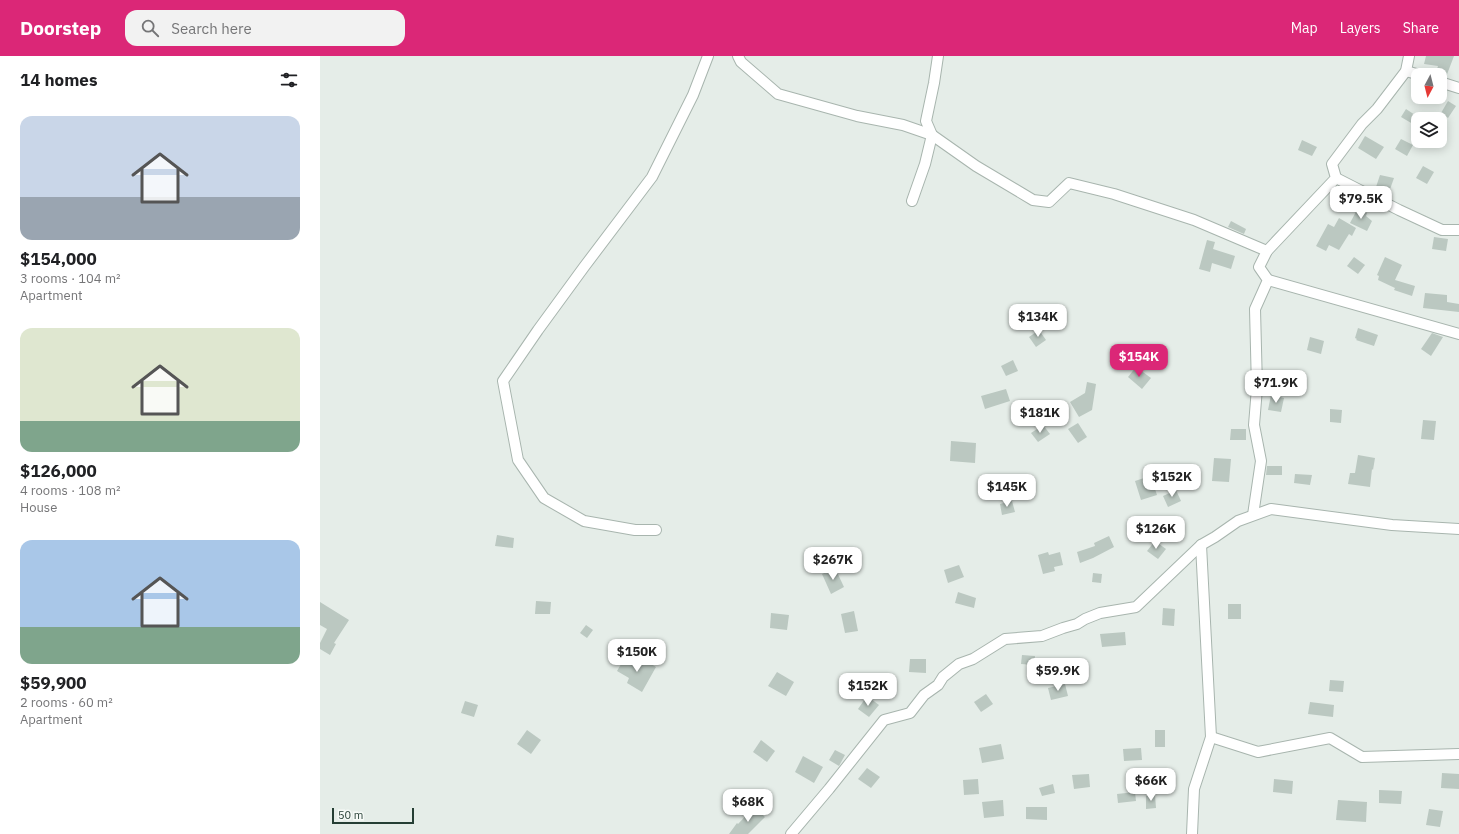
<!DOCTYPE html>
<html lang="en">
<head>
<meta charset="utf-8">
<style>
  :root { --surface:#fff; --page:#f2f2f2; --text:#202124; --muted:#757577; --accent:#db2777 }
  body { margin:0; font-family:"IBM Plex Sans",sans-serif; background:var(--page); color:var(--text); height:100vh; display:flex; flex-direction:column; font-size:15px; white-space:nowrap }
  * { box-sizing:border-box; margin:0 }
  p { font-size:13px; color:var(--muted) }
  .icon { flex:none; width:22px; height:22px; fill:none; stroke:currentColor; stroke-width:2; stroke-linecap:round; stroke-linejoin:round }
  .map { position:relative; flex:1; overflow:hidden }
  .drawer { display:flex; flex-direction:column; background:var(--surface); width:320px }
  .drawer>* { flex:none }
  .needle { width:26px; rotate:187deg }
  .fabs { position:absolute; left:1091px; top:12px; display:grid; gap:8px }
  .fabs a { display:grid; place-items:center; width:36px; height:36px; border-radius:8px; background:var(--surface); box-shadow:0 2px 10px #0003; font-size:20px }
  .scale { position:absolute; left:12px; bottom:10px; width:82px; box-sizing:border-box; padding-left:4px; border:2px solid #253e34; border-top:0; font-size:11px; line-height:14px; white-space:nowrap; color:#253e34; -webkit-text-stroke:3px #f6faf7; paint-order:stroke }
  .price { position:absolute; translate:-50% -34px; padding:0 9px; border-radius:8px; background:#fff; color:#222; font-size:13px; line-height:26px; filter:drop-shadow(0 1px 2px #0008) }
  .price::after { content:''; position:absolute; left:50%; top:24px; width:12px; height:9px; margin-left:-6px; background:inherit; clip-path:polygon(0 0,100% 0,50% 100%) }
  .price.selected { background:var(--accent); color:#fff }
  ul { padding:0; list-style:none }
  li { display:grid; align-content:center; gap:8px; height:212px; padding:0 20px }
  li span { display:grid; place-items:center; height:124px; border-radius:12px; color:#555 }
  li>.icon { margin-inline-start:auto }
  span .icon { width:72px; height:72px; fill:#fffc; stroke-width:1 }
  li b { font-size:17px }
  h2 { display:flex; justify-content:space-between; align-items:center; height:48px; padding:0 20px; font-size:17px }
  header { display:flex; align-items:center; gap:24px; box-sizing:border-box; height:56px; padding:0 20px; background:var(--accent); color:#fff }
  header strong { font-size:19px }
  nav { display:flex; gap:22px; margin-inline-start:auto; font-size:14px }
  .search { width:280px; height:36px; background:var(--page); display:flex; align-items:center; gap:10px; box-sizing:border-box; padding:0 14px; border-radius:12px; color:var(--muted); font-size:15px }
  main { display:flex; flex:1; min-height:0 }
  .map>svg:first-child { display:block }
</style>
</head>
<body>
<header>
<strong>Doorstep</strong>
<div class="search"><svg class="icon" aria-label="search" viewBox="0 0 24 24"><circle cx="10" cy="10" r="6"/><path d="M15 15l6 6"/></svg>Search here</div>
<nav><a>Map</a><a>Layers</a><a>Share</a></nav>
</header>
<main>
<section class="drawer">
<h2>14 homes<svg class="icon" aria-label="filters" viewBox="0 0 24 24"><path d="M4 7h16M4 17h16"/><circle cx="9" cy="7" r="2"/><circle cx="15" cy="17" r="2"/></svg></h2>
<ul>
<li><span style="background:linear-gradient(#c9d6e8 65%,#9aa5b1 0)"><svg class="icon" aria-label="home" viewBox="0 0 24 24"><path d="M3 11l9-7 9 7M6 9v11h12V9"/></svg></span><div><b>$154,000</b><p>3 rooms · 104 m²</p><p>Apartment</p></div></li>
<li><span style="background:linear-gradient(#dfe7d0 75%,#7fa58c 0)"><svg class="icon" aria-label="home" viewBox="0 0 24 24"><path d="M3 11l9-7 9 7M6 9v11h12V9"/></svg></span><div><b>$126,000</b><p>4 rooms · 108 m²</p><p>House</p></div></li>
<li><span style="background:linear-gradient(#a9c7e8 70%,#7fa58c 0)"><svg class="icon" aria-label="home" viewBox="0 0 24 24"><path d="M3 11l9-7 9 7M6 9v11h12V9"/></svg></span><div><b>$59,900</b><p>2 rooms · 60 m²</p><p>Apartment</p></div></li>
</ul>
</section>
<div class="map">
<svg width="1139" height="778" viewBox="0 0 1139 778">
  <rect width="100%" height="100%" fill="#e5ede8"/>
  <g fill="#bbc8c1">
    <path d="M 1106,0 L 1134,0 L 1126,21 L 1115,19 L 1118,10 L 1104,8 Z"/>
    <path d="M 1128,45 L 1136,50 L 1128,62 L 1121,57 Z"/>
    <path d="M 1086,53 L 1098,61 L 1098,71 L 1081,61 Z"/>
    <path d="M 1045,80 L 1064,91 L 1056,103 L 1038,92 Z"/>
    <path d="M 1081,83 L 1093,89 L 1087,100 L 1075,93 Z"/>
    <path d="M 982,84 L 997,91 L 992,100 L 978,94 Z"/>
    <path d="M 1103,110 L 1114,116 L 1107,128 L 1096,122 Z"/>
    <path d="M 1060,119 L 1074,122 L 1068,139 L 1055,134 Z"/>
    <path d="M 1038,152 L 1047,157 L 1046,160 L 1052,165 L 1047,175 L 1030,167 Z"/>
    <path d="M 1019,162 L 1036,172 L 1032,180 L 1029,178 L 1019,194 L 1009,189 L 1006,195 L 996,190 L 1008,168 L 1014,171 Z"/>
    <path d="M 911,165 L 926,173 L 924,178 L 908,171 Z"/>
    <path d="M 1114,181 L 1128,183 L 1126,195 L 1112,193 Z"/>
    <path d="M 887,184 L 895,186 L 893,193 L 915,200 L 911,213 L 892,207 L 890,216 L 879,213 Z"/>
    <path d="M 1034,201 L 1045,209 L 1038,218 L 1027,210 Z"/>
    <path d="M 1065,201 L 1082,209 L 1075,224 L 1095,230 L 1092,240 L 1074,234 L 1075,232 L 1058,224 L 1059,220 L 1057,219 Z"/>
    <path d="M 1105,237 L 1127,239 L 1127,246 L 1139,248 L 1139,256 L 1103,252 Z"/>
    <path d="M 720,250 L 730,266 L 717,275 L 706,259 Z"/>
    <path d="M 1038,272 L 1058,279 L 1054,290 L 1036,284 L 1037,283 L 1035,282 Z"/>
    <path d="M 719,274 L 726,284 L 716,291 L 709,281 Z"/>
    <path d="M 1112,277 L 1123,281 L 1111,300 L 1101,293 Z"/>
    <path d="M 990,281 L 1004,285 L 1001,298 L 987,294 Z"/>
    <path d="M 693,304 L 698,315 L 686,320 L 681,310 Z"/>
    <path d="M 816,311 L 831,322 L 822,333 L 808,321 Z"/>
    <path d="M 767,326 L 776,328 L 772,354 L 759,361 L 750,346 L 765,337 Z"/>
    <path d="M 686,333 L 690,345 L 665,353 L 661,340 Z"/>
    <path d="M 951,339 L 964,342 L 961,356 L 948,354 Z"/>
    <path d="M 1010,353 L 1022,354 L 1021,367 L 1010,366 Z"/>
    <path d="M 1103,364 L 1116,365 L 1114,384 L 1101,383 Z"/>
    <path d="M 758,367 L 767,381 L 758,387 L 748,373 Z"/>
    <path d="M 723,369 L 730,378 L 718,386 L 711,377 Z"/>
    <path d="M 911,373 L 926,373 L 926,384 L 910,384 Z"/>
    <path d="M 631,385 L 656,387 L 655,407 L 630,405 Z"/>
    <path d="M 1038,399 L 1055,402 L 1053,414 L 1052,413 L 1050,431 L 1028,428 L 1030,417 L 1035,417 Z"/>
    <path d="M 894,402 L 911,403 L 909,426 L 892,425 Z"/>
    <path d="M 947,410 L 962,410 L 962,419 L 946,419 Z"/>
    <path d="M 975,418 L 992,419 L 990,429 L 974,427 Z"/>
    <path d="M 827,421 L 829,425 L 832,424 L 837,439 L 821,444 L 815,425 Z"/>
    <path d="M 856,434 L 861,445 L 848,451 L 843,440 Z"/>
    <path d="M 692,445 L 695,456 L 682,459 L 680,448 Z"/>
    <path d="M 177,479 L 194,482 L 193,492 L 175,490 Z"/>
    <path d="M 789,480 L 794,491 L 773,502 L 760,507 L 757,496 L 775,490 L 774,487 Z"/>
    <path d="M 835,485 L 846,493 L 838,503 L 827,495 Z"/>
    <path d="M 728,496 L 729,499 L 740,496 L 743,509 L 734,511 L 735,515 L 723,518 L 718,499 Z"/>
    <path d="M 639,509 L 644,521 L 628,527 L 624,514 Z"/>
    <path d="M 515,512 L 524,531 L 511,538 L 502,518 Z"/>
    <path d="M 773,517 L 782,518 L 781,527 L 772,526 Z"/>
    <path d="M 638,536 L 656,542 L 654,552 L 635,547 Z"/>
    <path d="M 216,545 L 231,546 L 230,558 L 215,558 Z"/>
    <path d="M 0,546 L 29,564 L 14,587 L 16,588 L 10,599 L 0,593 L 0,587 L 7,573 L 0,569 Z"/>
    <rect x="908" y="548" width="13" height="15"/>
    <path d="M 843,552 L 855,553 L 854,570 L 842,569 Z"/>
    <path d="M 534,555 L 538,575 L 525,577 L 521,558 Z"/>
    <path d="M 451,557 L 469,559 L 467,574 L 450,572 Z"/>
    <path d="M 266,569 L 273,574 L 267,582 L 260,577 Z"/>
    <path d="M 805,576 L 806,589 L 782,591 L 780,578 Z"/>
    <path d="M 702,599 L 715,600 L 714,609 L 701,608 Z"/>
    <path d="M 321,602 L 336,611 L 322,636 L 307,627 L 309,622 L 297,615 L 304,603 L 317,610 Z"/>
    <path d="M 590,603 L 606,603 L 606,617 L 589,616 Z"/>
    <path d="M 457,616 L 474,626 L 466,640 L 448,630 Z"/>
    <path d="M 1010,624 L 1024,625 L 1023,636 L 1009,635 Z"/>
    <path d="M 745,628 L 748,640 L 731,644 L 728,632 Z"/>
    <path d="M 666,638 L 673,648 L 661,656 L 654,646 Z"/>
    <path d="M 547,640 L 559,649 L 549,661 L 538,653 Z"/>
    <path d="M 145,645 L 158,649 L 154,661 L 141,657 Z"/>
    <path d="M 990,646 L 1014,649 L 1013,661 L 988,658 Z"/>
    <path d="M 207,674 L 221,684 L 211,698 L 197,688 Z"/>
    <rect x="835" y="674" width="10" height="17"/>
    <path d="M 441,684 L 455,695 L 447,706 L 433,696 Z"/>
    <path d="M 681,688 L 684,703 L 662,707 L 659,692 Z"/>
    <path d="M 821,692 L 822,704 L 804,705 L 803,693 Z"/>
    <path d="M 515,694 L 525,699 L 519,710 L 509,704 Z"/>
    <path d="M 483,700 L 503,711 L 494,727 L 475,716 Z"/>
    <path d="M 547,712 L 560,721 L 551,732 L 538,723 Z"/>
    <path d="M 836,716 L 845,717 L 843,728 L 834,726 Z"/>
    <path d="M 1122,717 L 1139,718 L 1139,733 L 1121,732 Z"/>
    <path d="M 769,718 L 770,731 L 754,733 L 752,719 Z"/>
    <path d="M 658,723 L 659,738 L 644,739 L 643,724 Z"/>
    <path d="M 954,723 L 973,725 L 972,738 L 953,736 Z"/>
    <path d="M 733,728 L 735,737 L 722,740 L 719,732 Z"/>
    <path d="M 1059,734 L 1082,735 L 1081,748 L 1059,747 Z"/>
    <path d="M 815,736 L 816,745 L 798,747 L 797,738 Z"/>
    <path d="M 835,739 L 836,752 L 826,753 L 826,740 Z"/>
    <path d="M 683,744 L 684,760 L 664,762 L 662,746 Z"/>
    <path d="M 1018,744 L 1047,746 L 1046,766 L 1016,764 Z"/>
    <path d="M 434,751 L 445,761 L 428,778 L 409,778 L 417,767 L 418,768 Z"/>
    <path d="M 706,751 L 727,751 L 727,764 L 706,763 Z"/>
    <path d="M 1109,753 L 1123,755 L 1120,771 L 1106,769 Z"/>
  </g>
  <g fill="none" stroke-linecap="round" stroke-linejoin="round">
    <g stroke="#a8b5ae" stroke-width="12">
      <g id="street">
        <path d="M 418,0 L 421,6 L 458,38 L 537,60 L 583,69 L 612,79 L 656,110 L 713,144 L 729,146 L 749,127 L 794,138 L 874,164 L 947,195"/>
        <path d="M 1086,15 L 1100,19"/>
        <path d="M 1120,26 L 1139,32"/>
        <path d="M 1016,122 L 1079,154 L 1122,174 L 1139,174"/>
        <path d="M 592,145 L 605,108 L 612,79 L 606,65 L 614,27 L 618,0"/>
        <path d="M 948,224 L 1139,278"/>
        <path d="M 933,459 L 941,405 L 934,369 L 937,332 L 935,253 L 948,224 L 939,211 L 947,195 L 1016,122 L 1012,108 L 1042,68 L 1057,53 L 1086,15 L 1089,0"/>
        <path d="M 336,474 L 315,474 L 264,465 L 224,442 L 198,404 L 183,325 L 218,274 L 264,211 L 332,121 L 373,39 L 388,0"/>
        <path d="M 891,681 L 938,696 L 1010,682 L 1042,701 L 1139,698"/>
        <path d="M 471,778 L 509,733 L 564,664 L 590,657 L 604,639 L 618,629 L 623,621 L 639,608 L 653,603 L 685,583 L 722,580 L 743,572 L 757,568 L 765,563 L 780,557 L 816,551 L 881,489 L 895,481 L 918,465 L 951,453 L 1072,469 L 1139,473"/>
        <path d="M 872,778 L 874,733 L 891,681 L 881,489"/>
      </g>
    </g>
    <use href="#street" stroke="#fff" stroke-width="10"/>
  </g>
</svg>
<div class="fabs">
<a><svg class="needle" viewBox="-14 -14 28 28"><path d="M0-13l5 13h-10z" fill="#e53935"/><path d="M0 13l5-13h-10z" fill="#757577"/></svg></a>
<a><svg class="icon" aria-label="layers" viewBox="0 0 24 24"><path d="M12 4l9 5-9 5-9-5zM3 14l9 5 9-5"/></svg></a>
</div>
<div class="scale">50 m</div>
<b class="price" style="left:1041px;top:164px">$79.5K</b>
<b class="price" style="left:718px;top:282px">$134K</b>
<b class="price selected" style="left:819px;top:322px">$154K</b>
<b class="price" style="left:956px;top:348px">$71.9K</b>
<b class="price" style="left:720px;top:378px">$181K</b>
<b class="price" style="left:852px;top:442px">$152K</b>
<b class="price" style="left:687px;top:452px">$145K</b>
<b class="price" style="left:836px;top:494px">$126K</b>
<b class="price" style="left:513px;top:525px">$267K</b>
<b class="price" style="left:317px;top:617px">$150K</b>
<b class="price" style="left:738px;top:636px">$59.9K</b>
<b class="price" style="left:548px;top:651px">$152K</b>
<b class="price" style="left:831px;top:746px">$66K</b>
<b class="price" style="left:428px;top:767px">$68K</b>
</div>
</main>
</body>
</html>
